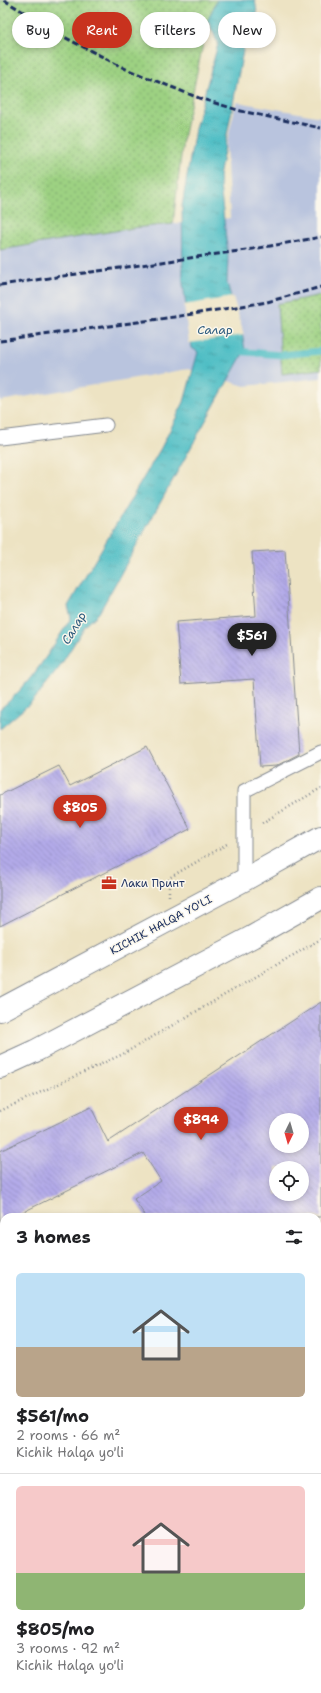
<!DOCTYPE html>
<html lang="en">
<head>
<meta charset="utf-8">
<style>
  :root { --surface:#fff; --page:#f2f2f2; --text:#202124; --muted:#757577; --line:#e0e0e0; --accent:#c8321e }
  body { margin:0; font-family:"Shantell Sans",sans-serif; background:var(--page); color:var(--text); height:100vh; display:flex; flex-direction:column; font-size:15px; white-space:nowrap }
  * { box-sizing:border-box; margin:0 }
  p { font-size:13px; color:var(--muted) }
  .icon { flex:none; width:22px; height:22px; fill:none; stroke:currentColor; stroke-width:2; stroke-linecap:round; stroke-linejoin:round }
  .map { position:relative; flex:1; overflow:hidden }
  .sheet { position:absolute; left:0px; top:1213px; width:321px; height:480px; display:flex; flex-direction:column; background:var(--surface); border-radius:12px 12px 0 0; box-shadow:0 2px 6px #0003 }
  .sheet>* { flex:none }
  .hud { position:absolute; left:12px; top:12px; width:297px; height:36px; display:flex; gap:8px }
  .needle { width:26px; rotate:185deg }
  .buttons { position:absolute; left:269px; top:1113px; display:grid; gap:8px }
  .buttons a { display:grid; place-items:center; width:40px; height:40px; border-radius:50%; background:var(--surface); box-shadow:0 2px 6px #0003; font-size:20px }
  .price { position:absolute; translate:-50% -34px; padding:0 9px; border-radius:14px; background:var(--accent); color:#fff; font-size:13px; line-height:26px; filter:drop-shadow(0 1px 2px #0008) }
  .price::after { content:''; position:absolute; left:50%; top:24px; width:12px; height:9px; margin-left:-6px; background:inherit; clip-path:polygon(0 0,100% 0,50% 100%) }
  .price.on { background:#222; color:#fff }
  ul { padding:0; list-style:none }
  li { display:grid; align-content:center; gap:8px; height:212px; padding:0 16px }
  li+li { border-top:1px solid var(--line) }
  li span { display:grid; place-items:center; height:124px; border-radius:6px; color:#555 }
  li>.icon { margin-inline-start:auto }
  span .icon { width:72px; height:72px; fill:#fffc; stroke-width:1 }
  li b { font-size:17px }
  h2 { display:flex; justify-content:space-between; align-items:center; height:48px; padding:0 16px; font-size:17px }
  .chip { padding:0 14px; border-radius:18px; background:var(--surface); box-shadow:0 2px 6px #0003; font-size:14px; line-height:36px }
  .chip.on { background:var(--accent); color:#fff }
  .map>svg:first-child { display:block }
</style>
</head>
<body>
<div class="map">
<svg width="321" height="1693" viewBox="0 0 321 1693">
  <defs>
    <pattern id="industrial-grid" width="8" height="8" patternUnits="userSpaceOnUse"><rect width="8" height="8" fill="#b9c4de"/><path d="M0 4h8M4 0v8" fill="none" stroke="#96a0b7"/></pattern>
    <pattern id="grass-dots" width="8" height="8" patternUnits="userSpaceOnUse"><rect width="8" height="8" fill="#9dd182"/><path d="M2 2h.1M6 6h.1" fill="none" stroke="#7faa6e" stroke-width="1.8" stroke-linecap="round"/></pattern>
    <pattern id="water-ripples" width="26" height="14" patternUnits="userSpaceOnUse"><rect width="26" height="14" fill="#4fbec5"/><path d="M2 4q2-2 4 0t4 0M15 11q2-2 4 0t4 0" fill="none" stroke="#419ba3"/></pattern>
    <pattern id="building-back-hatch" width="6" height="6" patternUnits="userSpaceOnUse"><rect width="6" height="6" fill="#b3aae9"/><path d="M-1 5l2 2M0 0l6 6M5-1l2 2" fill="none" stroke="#918bc0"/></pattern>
  </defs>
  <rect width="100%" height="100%" fill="#fbf7ec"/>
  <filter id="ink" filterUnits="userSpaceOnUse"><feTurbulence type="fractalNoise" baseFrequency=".025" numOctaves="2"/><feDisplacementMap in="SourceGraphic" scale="8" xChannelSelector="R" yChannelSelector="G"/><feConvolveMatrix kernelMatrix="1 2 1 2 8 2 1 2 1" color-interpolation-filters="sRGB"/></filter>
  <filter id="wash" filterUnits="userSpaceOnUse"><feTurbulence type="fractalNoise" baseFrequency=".012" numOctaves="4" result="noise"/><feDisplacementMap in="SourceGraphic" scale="16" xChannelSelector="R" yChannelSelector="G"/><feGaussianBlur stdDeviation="0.9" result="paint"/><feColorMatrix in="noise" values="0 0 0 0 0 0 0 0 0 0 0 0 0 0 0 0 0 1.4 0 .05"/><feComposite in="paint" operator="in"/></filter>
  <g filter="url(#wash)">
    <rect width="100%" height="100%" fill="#ede3c3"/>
    <path fill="url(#industrial-grid)" d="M 321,1297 L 321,1693 L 122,1693 L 119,1689 L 317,1689 L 317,1300 Z"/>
    <path fill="#b9c4de" d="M 238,102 L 321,117 L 321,378 L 245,386 L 188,369 L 0,401 L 0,250 L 133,228 L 230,218 L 226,147 L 236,103 Z"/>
    <g fill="url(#grass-dots)" stroke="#5c8070">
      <path d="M 0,0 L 217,0 L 208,20 L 183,139 L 173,224 L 133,228 L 0,250 Z"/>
      <path d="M 321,295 L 321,369 L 282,374 L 277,304 Z"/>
    </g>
    <path fill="url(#water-ripples)" stroke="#357692" d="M 217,0 L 255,0 L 260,31 L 246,35 L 219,177 L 228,255 L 227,283 L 243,338 L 245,350 L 99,613 L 85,626 L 59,668 L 33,701 L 0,729 L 0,709 C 31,684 50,651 71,618 L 68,606 L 161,448 L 184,402 L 198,352 L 192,348 L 183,284 L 182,206 L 195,129 L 218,44 L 208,20 Z"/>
    <path fill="#ede3c3" d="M 233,297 L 244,335 L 189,343 L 184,305 Z"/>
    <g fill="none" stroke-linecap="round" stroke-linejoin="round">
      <path stroke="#4fbec5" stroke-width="7" d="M 235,351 L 281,355 L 321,351"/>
    </g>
    <g id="blocks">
      <g fill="url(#building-back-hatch)" fill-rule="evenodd">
        <path d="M 285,550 L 299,754 L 276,766 L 260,767 L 254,679 L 181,684 L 176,622 L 256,616 L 252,552 Z"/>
        <path d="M 147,747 L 190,829 L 0,926 L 0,795 L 59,766 L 70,786 Z"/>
        <path d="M 321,1002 L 321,1217 L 146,1217 L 134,1199 L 161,1181 L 143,1153 L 13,1217 L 4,1217 L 4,1222 L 0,1223 L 0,1151 L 91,1107 L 108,1142 ZM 276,1120 L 302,1120 L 302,1146 L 276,1146 ZM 276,1168 L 302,1168 L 302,1194 L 276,1194 Z"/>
      </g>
    </g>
  </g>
  <g filter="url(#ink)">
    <use href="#blocks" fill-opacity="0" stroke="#848990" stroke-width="1"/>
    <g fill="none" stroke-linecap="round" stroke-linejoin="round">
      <g stroke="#848990" stroke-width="15">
        <g id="service">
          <path d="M 0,438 L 106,425"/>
          <path d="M 244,880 L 244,791 L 321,752"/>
        </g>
      </g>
      <g stroke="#848990" stroke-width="24">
        <g id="primary">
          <path d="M 0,1651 L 4,1656"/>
          <path d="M 32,1689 L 35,1693"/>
        </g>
      </g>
      <g stroke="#848990" stroke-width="24">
        <g id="trunk">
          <path d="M 0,1010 L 244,880 L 321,837"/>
          <path d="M 0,1067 L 35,1051 L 252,937 L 321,898"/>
          <path d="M 0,1581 L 4,1588"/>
          <path d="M 65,1689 L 67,1693"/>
        </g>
      </g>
      <g stroke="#848990" stroke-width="2.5" stroke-dasharray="1 3" stroke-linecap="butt">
        <path d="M 262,823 L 321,788"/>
        <path d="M 169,896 L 169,878 L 227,844"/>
        <path d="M 0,1111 L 123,1054 L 321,939"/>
        <path d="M 0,1540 L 4,1546"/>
        <path d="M 102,1689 L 105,1693"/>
      </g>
      <use href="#service" stroke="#fff" stroke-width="13"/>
      <use href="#primary" stroke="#fff" stroke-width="22"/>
      <use href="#trunk" stroke="#fff" stroke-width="22"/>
      <g stroke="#1b2f5e" stroke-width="3" stroke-dasharray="6 3" stroke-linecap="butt">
        <path d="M 4,0 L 64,37 L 126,69 L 199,98 L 241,111 L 321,128"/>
        <path d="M 0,285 L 253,249 L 321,237"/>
        <path d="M 0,341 L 174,317 L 267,302 L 321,287"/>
      </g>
    </g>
  </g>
  <defs>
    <g id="office-bare" transform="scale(1.2)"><path d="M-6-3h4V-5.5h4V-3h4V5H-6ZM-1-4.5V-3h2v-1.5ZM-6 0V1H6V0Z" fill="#c8321e" stroke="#fbf7ec" stroke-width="2.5" paint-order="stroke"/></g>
  </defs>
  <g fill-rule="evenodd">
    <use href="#office-bare" x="109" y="883"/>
  </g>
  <g text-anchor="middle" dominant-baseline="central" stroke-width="3" stroke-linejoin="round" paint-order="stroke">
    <g font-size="11" fill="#1b2f5e" stroke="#fbf7ec" text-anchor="start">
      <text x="121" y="883">Лаки Принт</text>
    </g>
    <g font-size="11" fill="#1b2f5e" stroke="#fbf7ec">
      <text transform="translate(161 925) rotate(-28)">KICHIK HALQA YO'LI</text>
    </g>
    <g font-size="12" font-style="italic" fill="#2b5a7d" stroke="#fbf7ec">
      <text x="215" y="330">Салар</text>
      <text transform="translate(74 628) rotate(-59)">Салар</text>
    </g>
  </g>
</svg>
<div class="buttons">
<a><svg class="needle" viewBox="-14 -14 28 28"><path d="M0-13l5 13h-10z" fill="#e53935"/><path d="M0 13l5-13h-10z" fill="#757577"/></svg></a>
<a><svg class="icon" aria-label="locate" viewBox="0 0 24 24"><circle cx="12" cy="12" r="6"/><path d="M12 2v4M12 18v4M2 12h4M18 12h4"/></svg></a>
</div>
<b class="price on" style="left:252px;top:657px">$561</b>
<b class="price" style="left:80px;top:829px">$805</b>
<b class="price" style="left:201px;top:1141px">$894</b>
<div class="hud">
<a class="chip">Buy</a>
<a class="chip on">Rent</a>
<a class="chip">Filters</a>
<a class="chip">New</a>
</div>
<section class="sheet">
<h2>3 homes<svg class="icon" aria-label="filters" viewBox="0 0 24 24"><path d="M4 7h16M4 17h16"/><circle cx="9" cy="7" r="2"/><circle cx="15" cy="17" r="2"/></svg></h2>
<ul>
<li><span style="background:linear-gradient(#bfe0f5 60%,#b9a48a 0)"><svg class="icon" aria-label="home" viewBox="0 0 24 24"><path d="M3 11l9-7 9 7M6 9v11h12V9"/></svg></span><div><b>$561/mo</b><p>2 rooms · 66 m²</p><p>Kichik Halqa yo'li</p></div></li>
<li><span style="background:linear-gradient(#f6c9c9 70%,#8fb573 0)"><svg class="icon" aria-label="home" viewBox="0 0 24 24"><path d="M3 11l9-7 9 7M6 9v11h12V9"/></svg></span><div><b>$805/mo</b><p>3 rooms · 92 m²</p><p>Kichik Halqa yo'li</p></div></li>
</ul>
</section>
</div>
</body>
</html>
